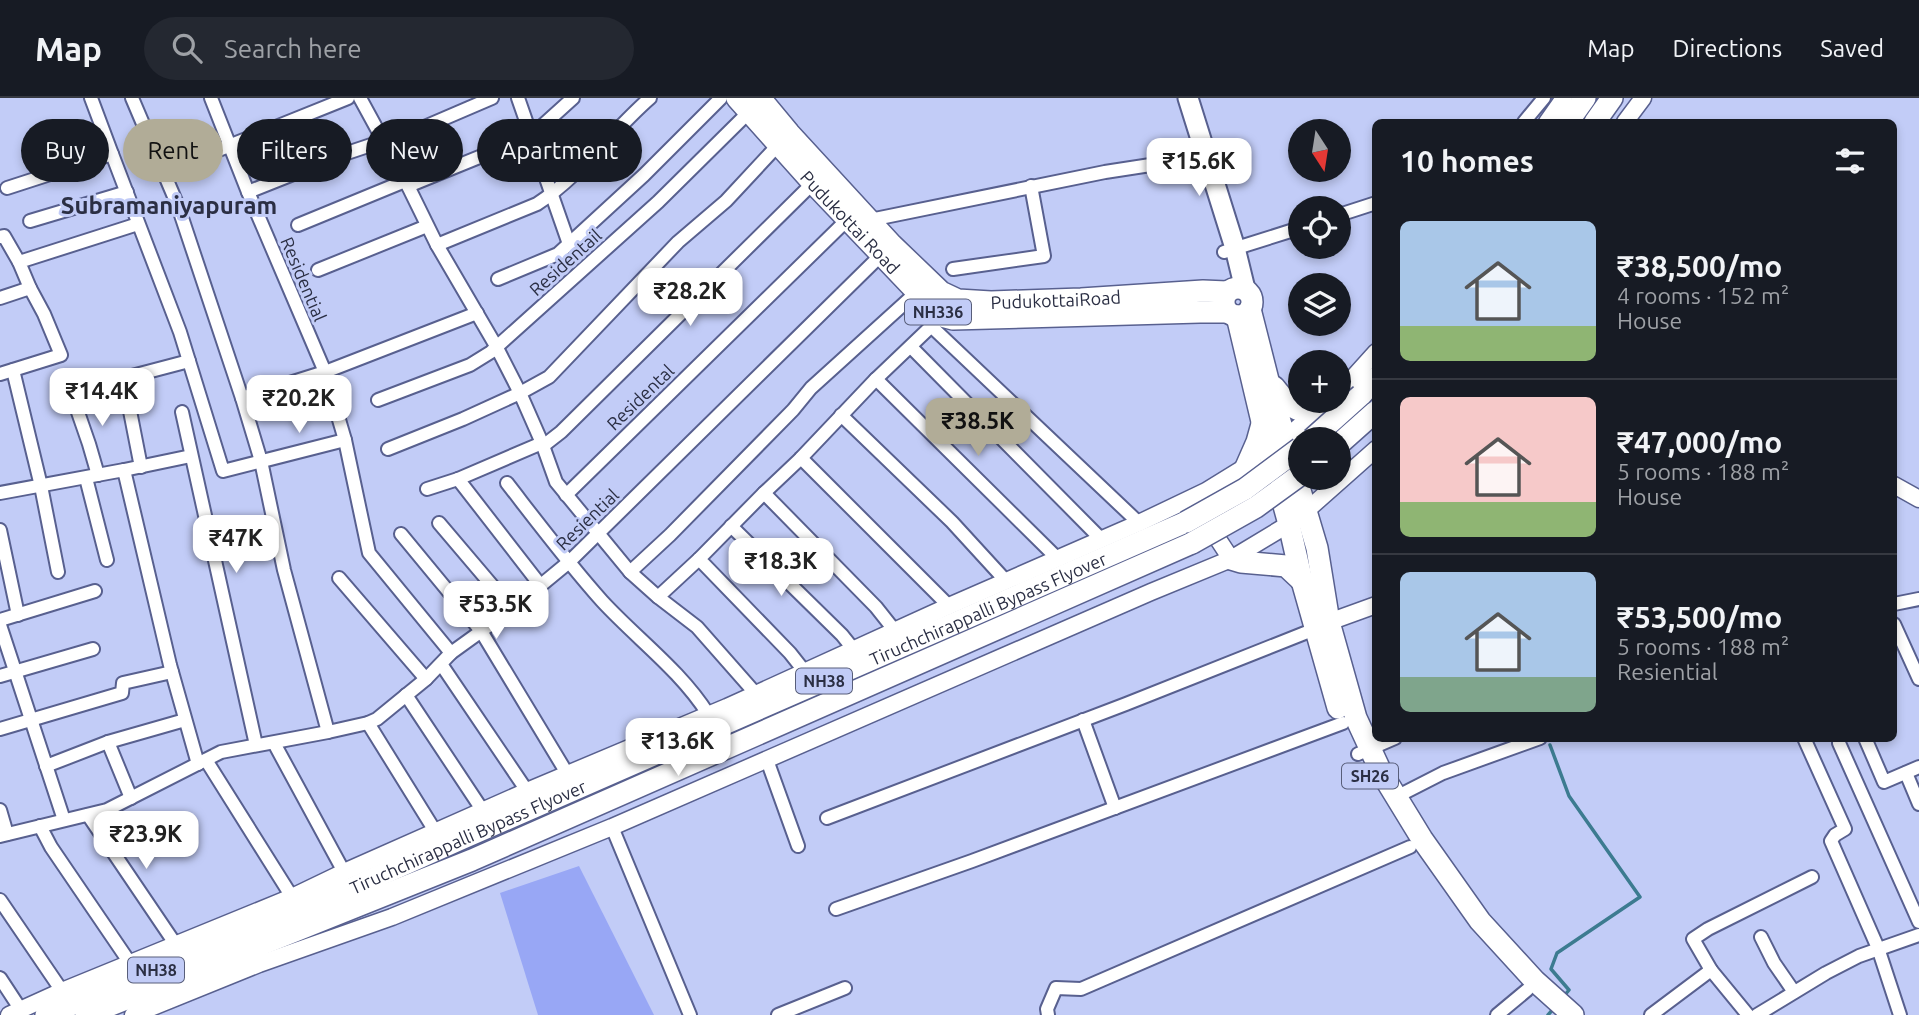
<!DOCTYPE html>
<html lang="en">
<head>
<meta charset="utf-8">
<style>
  :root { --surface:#171b24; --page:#242831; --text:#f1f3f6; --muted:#9ea1a6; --line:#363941; --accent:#b1ac97 }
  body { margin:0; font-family:Ubuntu,sans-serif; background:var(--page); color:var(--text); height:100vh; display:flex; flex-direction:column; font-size:26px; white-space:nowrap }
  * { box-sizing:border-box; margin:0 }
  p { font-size:23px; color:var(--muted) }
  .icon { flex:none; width:38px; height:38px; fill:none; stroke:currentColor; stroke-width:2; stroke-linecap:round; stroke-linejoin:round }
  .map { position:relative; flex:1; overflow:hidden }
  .details { position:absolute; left:1372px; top:21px; width:525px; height:623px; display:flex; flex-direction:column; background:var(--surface); border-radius:10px; box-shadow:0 4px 10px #0003 }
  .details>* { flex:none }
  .banner { position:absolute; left:21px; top:21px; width:665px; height:63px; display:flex; gap:14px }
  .needle { width:46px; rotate:168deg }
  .fabs { position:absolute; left:1288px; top:21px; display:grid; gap:14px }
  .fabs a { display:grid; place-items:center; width:63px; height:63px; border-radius:50%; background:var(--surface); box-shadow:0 4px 10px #0003; font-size:35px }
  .price { position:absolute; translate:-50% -60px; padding:0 16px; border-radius:14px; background:#fff; color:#222; font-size:23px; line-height:46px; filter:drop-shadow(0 2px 4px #0008) }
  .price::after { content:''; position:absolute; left:50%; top:42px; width:21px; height:16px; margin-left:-10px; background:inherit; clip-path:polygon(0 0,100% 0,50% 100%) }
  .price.active { background:var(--accent); color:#111 }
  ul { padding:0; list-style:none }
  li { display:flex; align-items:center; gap:21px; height:175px; padding:0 28px }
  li+li { border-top:2px solid var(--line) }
  li span { display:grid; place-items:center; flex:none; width:196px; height:140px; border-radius:10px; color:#555 }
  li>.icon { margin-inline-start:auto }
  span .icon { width:84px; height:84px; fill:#fffc; stroke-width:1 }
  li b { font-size:30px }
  h2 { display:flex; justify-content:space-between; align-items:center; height:84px; padding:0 28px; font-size:30px }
  .chip { padding:0 24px; border-radius:32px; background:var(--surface); box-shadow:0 4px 10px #0003; font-size:24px; line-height:63px }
  .chip.active { background:var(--accent); color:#111 }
  header { display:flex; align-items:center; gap:42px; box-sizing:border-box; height:98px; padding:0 35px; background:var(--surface); border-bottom:2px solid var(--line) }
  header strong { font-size:33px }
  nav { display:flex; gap:38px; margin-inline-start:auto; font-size:24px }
  .search { width:490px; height:63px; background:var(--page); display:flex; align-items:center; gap:18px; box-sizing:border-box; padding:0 24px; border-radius:38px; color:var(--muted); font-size:26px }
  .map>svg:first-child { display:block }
</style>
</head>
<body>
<header>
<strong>Map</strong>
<div class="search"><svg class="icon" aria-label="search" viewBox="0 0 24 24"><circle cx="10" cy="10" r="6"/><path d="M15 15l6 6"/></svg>Search here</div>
<nav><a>Map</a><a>Directions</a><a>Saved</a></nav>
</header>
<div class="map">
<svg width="1919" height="917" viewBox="0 0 1919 917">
  <rect width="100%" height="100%" fill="#c2ccf7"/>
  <path fill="#98a7f5" d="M 579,768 L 654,917 L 538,917 L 500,795 Z"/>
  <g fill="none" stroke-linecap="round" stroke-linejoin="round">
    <g stroke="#3c7b90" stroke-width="3.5">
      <path d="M 1550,647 L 1569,698 L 1640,799 L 1557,855 L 1551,871 L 1569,892 L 1564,898"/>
      <path d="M 1548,917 L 1555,909"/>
    </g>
    <g stroke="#58608f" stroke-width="16">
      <g id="minor">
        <path d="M 132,0 L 178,108 L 242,300 L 261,363 L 284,472 L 328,634"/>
        <path d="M 211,0 L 248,94 L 325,274 L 345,342 L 369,455 L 451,555"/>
        <path d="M 360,0 L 408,88 L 437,147 L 496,248 L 520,295 L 542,345 L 556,384 L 630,474 L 658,499 L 697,529 L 756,596"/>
        <path d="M 518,0 L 569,146"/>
        <path d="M 1524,24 L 1544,0"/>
        <path d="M 112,56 L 180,234 L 223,373 L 345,342"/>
        <path d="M 164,74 L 348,0"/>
        <path d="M 408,88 L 531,38 L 573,0"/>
        <path d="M 7,90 L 112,56 L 91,0"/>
        <path d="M 248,94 L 341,57 L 422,30 L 492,0"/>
        <path d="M 1339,117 L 1376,105"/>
        <path d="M 870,122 L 1105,74 L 1196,60"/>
        <path d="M 30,123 L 127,94"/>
        <path d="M 298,127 L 405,83"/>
        <path d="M 0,139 L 4,138 L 19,164"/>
        <path d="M 437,147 L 537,106 C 581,77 611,34 650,0"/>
        <path d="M 1224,154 L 1300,130"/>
        <path d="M 953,171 L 1044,158 L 1031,88"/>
        <path d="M 318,172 L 427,128"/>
        <path d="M 498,181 L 558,156 L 644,77 L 721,0"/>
        <path d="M 30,190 L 19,164 L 138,126"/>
        <path d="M 0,200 L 30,190 L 44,216 L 61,257 L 0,276"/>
        <path d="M 931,228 L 1139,425"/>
        <path d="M 911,249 L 1102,442"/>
        <path d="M 13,272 L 41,388 L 58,474"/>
        <path d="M 876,281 L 1058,461"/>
        <path d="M 242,300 L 325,274 L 477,215"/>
        <path d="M 378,302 L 470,267 L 491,254 L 658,104 L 750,13"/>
        <path d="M 130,313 L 141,369"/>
        <path d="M 182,314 L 256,647"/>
        <path d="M 841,317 L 952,424 L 1006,483"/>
        <path d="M 543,348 L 561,334 L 813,85"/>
        <path d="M 388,351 L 463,321 L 520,295 L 549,279 L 678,144 L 726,103 L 779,46"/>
        <path d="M 801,360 L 949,508"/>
        <path d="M 124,372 L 191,358"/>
        <path d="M 98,377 L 89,346 L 71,294 L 189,263"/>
        <path d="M 86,380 L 107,462"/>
        <path d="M 458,381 L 541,488"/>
        <path d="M 507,385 C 538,425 568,465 602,503 C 637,541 680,572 708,616"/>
        <path d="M 427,391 L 458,381 L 542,345"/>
        <path d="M 0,395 L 124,372 L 170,567 L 198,666"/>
        <path d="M 764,395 L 876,509 L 895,533"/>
        <path d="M 566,397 L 851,118"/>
        <path d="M 439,425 L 512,511"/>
        <path d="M 731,428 L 842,537 L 854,552"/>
        <path d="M 0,432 L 18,517"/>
        <path d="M 401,436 L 481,533 L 568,677"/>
        <path d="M 630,474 L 670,437 L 793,312 L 811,290 L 917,194"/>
        <path d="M 339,480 L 426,581"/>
        <path d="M 658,499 L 699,461"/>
        <path d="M 1894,506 L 1919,501"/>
        <path d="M 0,522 L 95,493"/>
        <path d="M 1894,526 L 1919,581"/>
        <path d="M 0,527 L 64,722"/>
        <path d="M 441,566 L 527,693"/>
        <path d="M 805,574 L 790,555 L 699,461 L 764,395 L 801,360 L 876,281 L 942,218"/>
        <path d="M 0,578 L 93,551"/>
        <path d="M 406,597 L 483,713"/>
        <path d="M 1083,622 L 1115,710"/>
        <path d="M 368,625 L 435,733"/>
        <path d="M 0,631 L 122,595 L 123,585 L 172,574"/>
        <path d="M 1804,640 L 1845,731 L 1835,737 L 1831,743 L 1878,850 L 1900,917"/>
        <path d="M 1865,640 L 1884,684 L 1919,669"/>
        <path d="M 108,644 L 131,700"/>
        <path d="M 274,645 L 344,774"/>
        <path d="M 1839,645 L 1919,824"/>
        <path d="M 1358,656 L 1395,640"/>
        <path d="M 206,662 L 292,799"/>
        <path d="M 767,662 L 798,748"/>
        <path d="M 46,668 L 108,644 L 185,622"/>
        <path d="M 1906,675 L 1919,706"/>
        <path d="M 1396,699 L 1443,675 L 1540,640"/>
        <path d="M 0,712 L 7,736"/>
        <path d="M 88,717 L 176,847"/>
        <path d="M 827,720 L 1126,606 L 1320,529"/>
        <path d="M 40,728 L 51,749 L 130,865"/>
        <path d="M 612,729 L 690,917"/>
        <path d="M 0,738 L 107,712 L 221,654 L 328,634 L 368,625 L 377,621 L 426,581 L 451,555 L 512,511 L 569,464 L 881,157"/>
        <path d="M 0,802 L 62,893"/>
        <path d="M 836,811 L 972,763 L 1343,625"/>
        <path d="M 1761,839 L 1774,865 L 1794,894"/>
        <path d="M 1711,872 L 1748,917"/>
        <path d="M 0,880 L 21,912"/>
        <path d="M 778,917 L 845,890"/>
        <path d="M 1048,917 L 1047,911 L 1056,890 L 1081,891 L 1410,749"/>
        <path d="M 1497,917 L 1527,892"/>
        <path d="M 1651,917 L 1711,872 L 1693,841 L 1708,831 L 1812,779"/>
        <path d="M 1757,917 L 1826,875 L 1859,858 L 1919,837"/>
      </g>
    </g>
    <g stroke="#58608f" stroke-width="19">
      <g id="tertiary">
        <path d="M 1547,24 L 1564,0"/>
        <path d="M 1625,24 L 1643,0"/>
        <path d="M 1339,295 L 1376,254"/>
        <path d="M 1277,347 L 1329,303"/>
        <path d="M 1894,387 L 1919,401"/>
        <path d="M 1208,426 L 1231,461"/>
        <path d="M 1329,524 L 1376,507"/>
        <path d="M 9,917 L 62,893 L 292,799 L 344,774 L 527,693 L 727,609 L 949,508 L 1139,425 L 1206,393 L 1253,364"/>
        <path d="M 133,917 L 259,866 L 392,819 L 612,729 L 1151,494 L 1231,461 L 1289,426 L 1306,413 L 1376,351"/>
      </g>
    </g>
    <g stroke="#58608f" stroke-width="23">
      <path id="secondary" d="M 1188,0 L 1235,150 L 1245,191"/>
    </g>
    <g stroke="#58608f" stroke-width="24">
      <g id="primary">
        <path d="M 1306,413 L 1317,450 L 1329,524 L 1356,620 L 1381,674 L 1422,741 L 1480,823 L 1535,883 L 1573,917"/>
        <path d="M 1289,426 L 1302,483 L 1338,610"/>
        <path d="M 1231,461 L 1241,464 L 1286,468 L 1302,483"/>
      </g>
    </g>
    <g stroke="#58608f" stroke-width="24">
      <g id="trunk">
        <path id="s1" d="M 737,0 L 813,85 L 917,194 L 942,218 L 953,221 L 1200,214 L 1228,214"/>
        <path id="s2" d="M 760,0 L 789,35 L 892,147 L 941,194 L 958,202 L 991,204 L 1081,201 L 1203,193 L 1227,194"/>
        <path d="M 1568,24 L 1585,0"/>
        <path d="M 1595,24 L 1612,0"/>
        <circle cx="1238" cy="204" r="14"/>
        <path d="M 1250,211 L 1268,282 L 1306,413"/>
        <path d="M 1237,218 L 1269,353 L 1289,426"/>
        <path d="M 1274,289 C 1288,306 1293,315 1317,314"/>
        <path d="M 1361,297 L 1376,280"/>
        <path d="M 1246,369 L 1257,344 L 1262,326"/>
        <path id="s3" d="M 46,917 L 267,828 L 461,741 L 1186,424"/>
        <path d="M 86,917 L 472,762 L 1192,445"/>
      </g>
    </g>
    <use href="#minor" stroke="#fff" stroke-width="12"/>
    <use href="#tertiary" stroke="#fff" stroke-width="16"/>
    <use href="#secondary" stroke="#fff" stroke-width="19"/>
    <use href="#primary" stroke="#fff" stroke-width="21"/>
    <use href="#trunk" stroke="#fff" stroke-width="21"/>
    <g stroke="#58608f" stroke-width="24" stroke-linecap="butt">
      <g id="trunk-bridge">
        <path d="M 1312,341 L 1361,297"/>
        <path d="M 1339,346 L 1375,314"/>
        <path d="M 1186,424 L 1245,391 L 1300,350"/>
        <path d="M 1192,445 L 1256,409 L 1300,377"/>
      </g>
    </g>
    <use href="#trunk-bridge" stroke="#fff" stroke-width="21"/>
  </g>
  <g text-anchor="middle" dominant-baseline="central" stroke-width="6" stroke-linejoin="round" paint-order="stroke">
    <g fill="#c2ccf7" stroke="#585e7a" stroke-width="2">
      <rect x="905" y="201.5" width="66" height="25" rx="5"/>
      <rect x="796" y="570.5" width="56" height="25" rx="5"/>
      <rect x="1342" y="665.5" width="56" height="25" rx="5"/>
      <rect x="128" y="859.5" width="56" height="25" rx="5"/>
    </g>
    <g font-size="16" font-weight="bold" fill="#2b2f44">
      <text x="938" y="214">NH336</text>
      <text x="824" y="583">NH38</text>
      <text x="1370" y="678">SH26</text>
      <text x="156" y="872">NH38</text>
    </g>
    <g font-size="18" fill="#2b2f44" stroke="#c2ccf7">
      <text stroke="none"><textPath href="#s1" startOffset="168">Pudukottai Road</textPath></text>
      <text transform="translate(565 164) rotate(-42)">Residentail</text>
      <text transform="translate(304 181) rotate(67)">Residential</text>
      <text stroke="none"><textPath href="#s2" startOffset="382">PudukottaiRoad</textPath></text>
      <text transform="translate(640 299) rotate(-44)">Residental</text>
      <text transform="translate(587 421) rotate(-44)">Resiential</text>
      <text stroke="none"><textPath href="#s3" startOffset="1026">Tiruchchirappalli Bypass Flyover</textPath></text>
      <text stroke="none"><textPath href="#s3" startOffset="458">Tiruchchirappalli Bypass Flyover</textPath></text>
    </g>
    <g font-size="24" font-weight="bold" fill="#2b2f44" stroke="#c2ccf7">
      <text x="169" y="107">Subramaniyapuram</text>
    </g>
  </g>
</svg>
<div class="fabs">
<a><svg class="needle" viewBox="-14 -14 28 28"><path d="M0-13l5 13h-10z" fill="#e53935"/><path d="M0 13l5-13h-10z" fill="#9ea1a6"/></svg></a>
<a><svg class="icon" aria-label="locate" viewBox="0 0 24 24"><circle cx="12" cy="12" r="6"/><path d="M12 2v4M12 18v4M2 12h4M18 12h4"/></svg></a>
<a><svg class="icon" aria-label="layers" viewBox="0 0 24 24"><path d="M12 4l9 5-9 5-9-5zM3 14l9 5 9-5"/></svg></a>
<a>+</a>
<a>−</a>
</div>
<b class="price" style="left:1199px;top:100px">₹15.6K</b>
<b class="price" style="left:690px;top:230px">₹28.2K</b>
<b class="price" style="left:102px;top:330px">₹14.4K</b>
<b class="price" style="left:299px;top:337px">₹20.2K</b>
<b class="price active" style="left:978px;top:360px">₹38.5K</b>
<b class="price" style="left:236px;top:477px">₹47K</b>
<b class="price" style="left:781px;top:500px">₹18.3K</b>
<b class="price" style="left:496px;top:543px">₹53.5K</b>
<b class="price" style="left:678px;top:680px">₹13.6K</b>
<b class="price" style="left:146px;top:773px">₹23.9K</b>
<div class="banner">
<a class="chip">Buy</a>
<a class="chip active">Rent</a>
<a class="chip">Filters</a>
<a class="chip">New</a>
<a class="chip">Apartment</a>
</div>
<section class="details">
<h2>10 homes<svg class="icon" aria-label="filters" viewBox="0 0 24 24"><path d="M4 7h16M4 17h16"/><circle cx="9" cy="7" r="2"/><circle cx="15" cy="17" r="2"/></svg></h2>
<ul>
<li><span style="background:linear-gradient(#a9c7e8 75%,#8fb573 0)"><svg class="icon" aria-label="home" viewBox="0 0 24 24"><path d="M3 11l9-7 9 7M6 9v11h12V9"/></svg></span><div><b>₹38,500/mo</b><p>4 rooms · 152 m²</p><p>House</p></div></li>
<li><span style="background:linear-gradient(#f6c9c9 75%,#8fb573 0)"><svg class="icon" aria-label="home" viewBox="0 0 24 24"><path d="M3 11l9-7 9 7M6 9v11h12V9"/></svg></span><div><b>₹47,000/mo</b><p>5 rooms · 188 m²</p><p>House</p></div></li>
<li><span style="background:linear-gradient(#a9c7e8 75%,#7fa58c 0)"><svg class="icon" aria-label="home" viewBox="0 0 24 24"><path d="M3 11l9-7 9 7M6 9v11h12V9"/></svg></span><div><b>₹53,500/mo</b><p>5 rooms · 188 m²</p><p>Resiential</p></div></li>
</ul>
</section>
</div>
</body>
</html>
